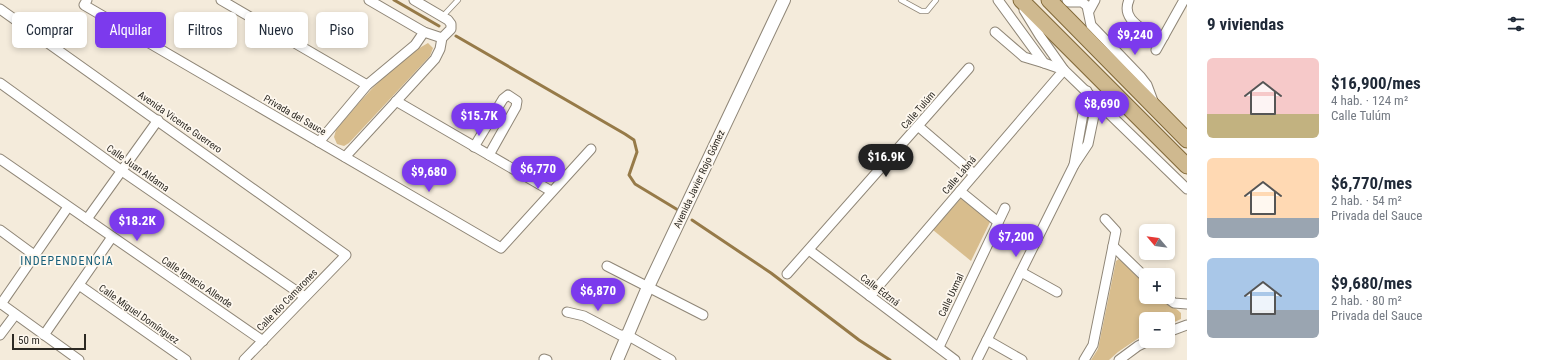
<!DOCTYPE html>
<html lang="es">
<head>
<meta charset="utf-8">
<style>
  :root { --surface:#fff; --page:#f6f6f7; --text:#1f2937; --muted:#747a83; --accent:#7c3aed }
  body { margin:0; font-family:"Roboto Condensed",sans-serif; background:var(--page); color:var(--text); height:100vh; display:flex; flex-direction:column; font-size:15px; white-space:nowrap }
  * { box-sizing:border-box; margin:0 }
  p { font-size:13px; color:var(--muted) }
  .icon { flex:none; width:22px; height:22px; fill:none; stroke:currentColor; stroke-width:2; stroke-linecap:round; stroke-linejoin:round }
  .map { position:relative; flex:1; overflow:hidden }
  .side { display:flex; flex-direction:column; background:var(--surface); width:360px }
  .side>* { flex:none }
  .guide { position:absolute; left:12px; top:12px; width:380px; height:36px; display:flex; gap:8px }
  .needle { width:26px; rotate:299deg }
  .tools { position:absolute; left:1139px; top:224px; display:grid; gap:8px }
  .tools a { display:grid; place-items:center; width:36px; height:36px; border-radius:6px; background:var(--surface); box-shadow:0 2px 6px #0003; font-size:20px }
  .scale { position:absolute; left:12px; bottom:10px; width:74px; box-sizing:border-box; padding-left:4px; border:2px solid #2c2923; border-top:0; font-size:11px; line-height:14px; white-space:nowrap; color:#2c2923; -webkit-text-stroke:3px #fef8ef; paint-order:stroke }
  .price { position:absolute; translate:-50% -34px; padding:0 9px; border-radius:14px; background:var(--accent); color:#fff; font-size:13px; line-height:26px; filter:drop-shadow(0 1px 2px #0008) }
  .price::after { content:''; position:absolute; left:50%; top:24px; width:12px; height:9px; margin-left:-6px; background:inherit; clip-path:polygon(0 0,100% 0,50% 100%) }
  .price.selected { background:#222; color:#fff }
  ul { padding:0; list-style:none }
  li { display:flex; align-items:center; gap:12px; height:100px; padding:0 20px }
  li span { display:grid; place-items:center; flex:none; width:112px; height:80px; border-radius:6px; color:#555 }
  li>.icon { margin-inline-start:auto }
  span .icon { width:48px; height:48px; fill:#fffc; stroke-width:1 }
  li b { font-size:17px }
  h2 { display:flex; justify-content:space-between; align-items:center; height:48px; padding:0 20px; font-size:17px }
  .chip { padding:0 14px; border-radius:6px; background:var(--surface); box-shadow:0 2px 6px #0003; font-size:14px; line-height:36px }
  .chip.selected { background:var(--accent); color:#fff }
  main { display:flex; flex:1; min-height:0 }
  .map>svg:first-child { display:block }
</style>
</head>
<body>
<main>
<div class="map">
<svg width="1187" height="360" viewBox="0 0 1187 360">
  <rect width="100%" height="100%" fill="#f4ebdb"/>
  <g fill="#d8bd8d">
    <path d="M 428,43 L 433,48 L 430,56 L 349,143 L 344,146 L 337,144 L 334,137 L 336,130 C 363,98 391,64 428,43 Z"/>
    <path d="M 962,197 L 990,222 L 971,261 L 933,230 Z"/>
    <path d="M 1119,259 L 1123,260 L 1146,283 L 1146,297 L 1159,297 C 1166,304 1174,306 1181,313 L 1181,319 L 1168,325 L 1168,319 L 1146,319 L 1146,333 L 1118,352 L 1109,360 L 1091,360 L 1098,349 L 1116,261 Z"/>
  </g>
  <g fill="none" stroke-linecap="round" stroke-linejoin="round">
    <g stroke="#967a48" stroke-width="3">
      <path d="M 394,0 L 439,26"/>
      <path d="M 456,36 L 625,134 L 634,140 L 637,152 L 629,175 L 635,184 L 678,210"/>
      <path d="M 692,220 L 771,273 L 859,340 L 890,360"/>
    </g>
    <g stroke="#8f8677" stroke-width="6">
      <g id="service">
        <path d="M 901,0 L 921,11 L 927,11 L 936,0"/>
        <path d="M 443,16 L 458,0"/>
      </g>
    </g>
    <g stroke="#8f8677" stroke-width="11">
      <g id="minor">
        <path d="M 87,0 L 84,5 L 501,248 L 591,149"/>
        <path d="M 221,0 L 367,85"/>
        <path d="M 369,0 L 424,32 L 442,38"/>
        <path d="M 1067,0 L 1069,2 L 1082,2 L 1087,6 L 1091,25 L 1140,76 L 1147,85 L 1153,101"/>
        <path d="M 1129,0 C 1121,18 1140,27 1152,36 L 1164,36"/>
        <path d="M 0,9 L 346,255 L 244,360"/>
        <path d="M 1024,10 L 1040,36 L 1064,70 L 1187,189"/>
        <path d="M 1089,11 L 1095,0"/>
        <path d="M 995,32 L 1024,57 L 1044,63"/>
        <path d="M 1156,50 L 1184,0"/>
        <path d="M 0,83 L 122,171 L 305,297"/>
        <path d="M 1087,91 L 1074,165 L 1088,144 L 1097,101"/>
        <path d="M 396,101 L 551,191"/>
        <path d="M 918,126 L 974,174"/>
        <path d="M 319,142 L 367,85 L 415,45 L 424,32"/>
        <path d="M 474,147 L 503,99 L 508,95 L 517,101 L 516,107 L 489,155"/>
        <path d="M 345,157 L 435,59 L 440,49 L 442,38 L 451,29 L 451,24 L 448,20 L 414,0"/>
        <path d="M 0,159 L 263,341"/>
        <path d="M 960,191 L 998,222"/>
        <path d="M 87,219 L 158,120"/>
        <path d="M 0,230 L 34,255"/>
        <path d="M 1113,246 L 1146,278"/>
        <path d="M 809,250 L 955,360"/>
        <path d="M 607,266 L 703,315"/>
        <path d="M 1021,272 L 1057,292"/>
        <path d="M 787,274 L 969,68"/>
        <path d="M 79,285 L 186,360"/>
        <path d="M 870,296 L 1064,70 L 1044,63 L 998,0"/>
        <path d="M 1166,297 L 1174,303 L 1187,304"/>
        <path d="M 0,303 L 79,360"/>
        <path d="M 1,304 L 68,207"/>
        <path d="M 567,312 L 584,316 L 620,335 L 627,335 L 671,360"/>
        <path d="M 1168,332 L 1187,325"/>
        <path d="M 0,335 L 15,315"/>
        <path d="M 44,335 L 112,237"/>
        <path d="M 987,340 L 1022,360"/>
        <path d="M 939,347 L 1005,208"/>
        <path d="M 544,359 L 547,360"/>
        <path d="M 977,360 L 1074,165"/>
        <path d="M 1084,360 L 1093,345 L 1116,231 L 1105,219"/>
        <path d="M 1119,360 L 1138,346 L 1148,341"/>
      </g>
    </g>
    <g stroke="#8f8677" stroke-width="14">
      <path id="tertiary" d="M 617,360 L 648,287 L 784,0"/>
    </g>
    <g stroke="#816838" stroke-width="17">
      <g id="primary">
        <path d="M 1021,0 L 1187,166"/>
        <path d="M 1049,0 L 1187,140"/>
      </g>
    </g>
    <use href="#service" stroke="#fff" stroke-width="4.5"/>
    <use href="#minor" stroke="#fff" stroke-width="9"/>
    <use href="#tertiary" stroke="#fff" stroke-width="12"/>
    <use href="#primary" stroke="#cfb98f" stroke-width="15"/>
  </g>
  <g text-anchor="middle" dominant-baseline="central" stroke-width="3.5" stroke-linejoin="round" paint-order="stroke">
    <g font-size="10" fill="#2c2923" stroke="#fef8ef">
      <text transform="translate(918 110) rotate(-49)">Calle Tulúm</text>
      <text transform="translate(295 115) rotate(30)">Privada del Sauce</text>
      <text transform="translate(180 122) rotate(35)">Avenida Vicente Guerrero</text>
      <text transform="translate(138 168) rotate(35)">Calle Juan Aldama</text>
      <text transform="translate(959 175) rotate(-50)">Calle Labná</text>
      <text transform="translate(699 179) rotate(-65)">Avenida Javier Rojo Gómez</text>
      <text transform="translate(197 282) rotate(34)">Calle Ignacio Allende</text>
      <text transform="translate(880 290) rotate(37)">Calle Edzná</text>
      <text transform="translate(951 295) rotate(-65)">Calle Uxmal</text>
      <text transform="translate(287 300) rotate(-46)">Calle Río Camarones</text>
      <text transform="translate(139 314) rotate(35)">Calle Miguel Domínguez</text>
    </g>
    <g font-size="12" letter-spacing="1" fill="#175f7a" stroke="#fef8ef">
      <text x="67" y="261">INDEPENDENCIA</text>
    </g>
  </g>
</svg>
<div class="tools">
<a><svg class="needle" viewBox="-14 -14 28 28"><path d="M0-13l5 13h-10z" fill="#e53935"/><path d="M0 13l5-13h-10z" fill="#747a83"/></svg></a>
<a>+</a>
<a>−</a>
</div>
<div class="scale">50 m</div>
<b class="price" style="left:1135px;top:56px">$9,240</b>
<b class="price" style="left:1102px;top:125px">$8,690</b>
<b class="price" style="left:479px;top:137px">$15.7K</b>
<b class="price selected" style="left:886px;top:178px">$16.9K</b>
<b class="price" style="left:538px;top:190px">$6,770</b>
<b class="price" style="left:429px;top:193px">$9,680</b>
<b class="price" style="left:137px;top:242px">$18.2K</b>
<b class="price" style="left:1016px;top:258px">$7,200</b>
<b class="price" style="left:598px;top:312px">$6,870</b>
<div class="guide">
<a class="chip">Comprar</a>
<a class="chip selected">Alquilar</a>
<a class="chip">Filtros</a>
<a class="chip">Nuevo</a>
<a class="chip">Piso</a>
</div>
</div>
<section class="side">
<h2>9 viviendas<svg class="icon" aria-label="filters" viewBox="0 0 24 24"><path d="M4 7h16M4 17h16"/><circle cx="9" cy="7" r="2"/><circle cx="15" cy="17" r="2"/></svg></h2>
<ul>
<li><span style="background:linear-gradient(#f6c9c9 70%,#c2b280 0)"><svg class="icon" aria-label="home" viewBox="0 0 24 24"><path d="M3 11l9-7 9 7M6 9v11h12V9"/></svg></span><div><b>$16,900/mes</b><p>4 hab. · 124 m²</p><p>Calle Tulúm</p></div></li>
<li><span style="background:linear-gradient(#ffd9b3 75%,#9aa5b1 0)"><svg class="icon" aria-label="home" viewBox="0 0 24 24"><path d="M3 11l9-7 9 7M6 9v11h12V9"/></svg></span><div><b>$6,770/mes</b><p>2 hab. · 54 m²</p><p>Privada del Sauce</p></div></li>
<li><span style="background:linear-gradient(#a9c7e8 65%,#9aa5b1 0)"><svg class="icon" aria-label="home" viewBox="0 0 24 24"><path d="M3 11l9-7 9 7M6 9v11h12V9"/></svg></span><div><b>$9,680/mes</b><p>2 hab. · 80 m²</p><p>Privada del Sauce</p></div></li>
</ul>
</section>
</main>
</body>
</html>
